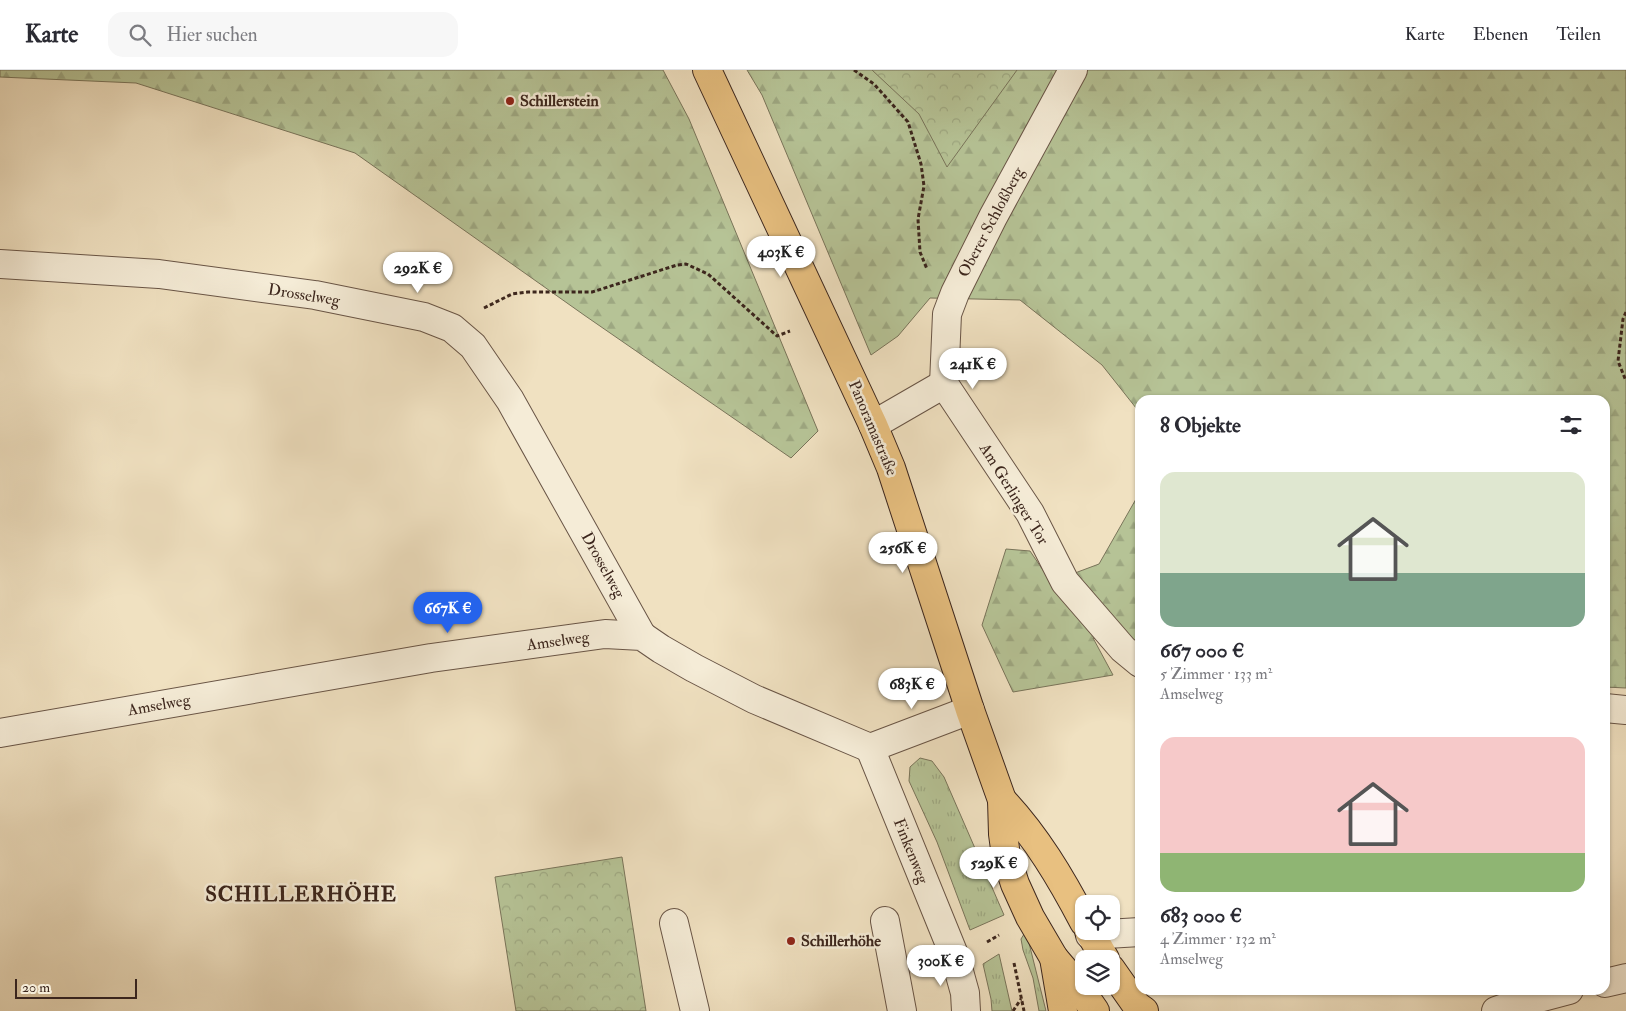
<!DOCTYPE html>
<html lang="de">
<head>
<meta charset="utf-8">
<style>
  :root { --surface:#fff; --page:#f7f7f7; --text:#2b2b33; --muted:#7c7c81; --line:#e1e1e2; --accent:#2563eb }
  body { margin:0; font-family:"IM FELL Double Pica",serif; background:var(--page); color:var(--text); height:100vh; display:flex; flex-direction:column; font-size:19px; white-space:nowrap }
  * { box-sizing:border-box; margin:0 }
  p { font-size:16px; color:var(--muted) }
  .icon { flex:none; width:28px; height:28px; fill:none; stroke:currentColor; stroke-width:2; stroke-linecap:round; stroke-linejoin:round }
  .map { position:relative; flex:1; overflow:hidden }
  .sheet { position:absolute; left:1135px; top:325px; width:475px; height:600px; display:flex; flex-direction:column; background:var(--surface); border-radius:15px; box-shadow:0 1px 4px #0004 }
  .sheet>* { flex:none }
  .controls { position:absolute; left:1075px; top:825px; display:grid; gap:10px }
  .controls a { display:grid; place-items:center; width:45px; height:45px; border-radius:10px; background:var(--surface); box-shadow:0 1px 4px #0004; font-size:25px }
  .scale { position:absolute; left:15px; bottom:12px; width:122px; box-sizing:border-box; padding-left:5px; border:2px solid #3c261d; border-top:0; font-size:14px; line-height:18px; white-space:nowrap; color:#3c261d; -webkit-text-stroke:4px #f5ecd7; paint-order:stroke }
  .price { position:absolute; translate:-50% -42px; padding:0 11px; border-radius:18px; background:#fff; color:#222; font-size:16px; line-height:32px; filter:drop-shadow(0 1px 2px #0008) }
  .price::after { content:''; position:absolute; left:50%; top:30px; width:15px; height:11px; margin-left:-8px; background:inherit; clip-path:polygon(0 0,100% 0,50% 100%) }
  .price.active { background:var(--accent); color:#fff }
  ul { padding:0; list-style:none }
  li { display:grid; align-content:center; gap:10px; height:265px; padding:0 25px }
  li span { display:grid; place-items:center; height:155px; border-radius:15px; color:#555 }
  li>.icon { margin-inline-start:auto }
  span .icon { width:90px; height:90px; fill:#fffc; stroke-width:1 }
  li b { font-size:21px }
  h2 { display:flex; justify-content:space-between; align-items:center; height:60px; padding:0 25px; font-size:21px }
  header { display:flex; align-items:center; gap:30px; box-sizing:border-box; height:70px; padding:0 25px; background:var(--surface); border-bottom:1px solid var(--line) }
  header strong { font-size:24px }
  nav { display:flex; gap:28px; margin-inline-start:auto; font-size:18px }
  .search { width:350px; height:45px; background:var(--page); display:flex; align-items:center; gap:12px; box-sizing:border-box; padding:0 18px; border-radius:15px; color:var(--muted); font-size:19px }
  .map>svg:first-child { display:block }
</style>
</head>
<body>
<header>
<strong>Karte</strong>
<div class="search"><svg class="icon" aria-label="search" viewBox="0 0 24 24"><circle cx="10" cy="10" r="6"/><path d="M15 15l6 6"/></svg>Hier suchen</div>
<nav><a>Karte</a><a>Ebenen</a><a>Teilen</a></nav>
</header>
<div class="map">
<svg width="1626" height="941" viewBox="0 0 1626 941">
  <defs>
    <pattern id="grass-tufts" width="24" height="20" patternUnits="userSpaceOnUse" patternTransform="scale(1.25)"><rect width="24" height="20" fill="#b6c396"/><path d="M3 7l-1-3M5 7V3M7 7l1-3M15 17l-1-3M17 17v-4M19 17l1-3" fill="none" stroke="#9da781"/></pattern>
    <pattern id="forest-firs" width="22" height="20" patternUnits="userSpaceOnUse" patternTransform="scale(1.25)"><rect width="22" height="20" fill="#b6c396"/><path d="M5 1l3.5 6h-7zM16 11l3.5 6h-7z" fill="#9da781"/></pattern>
    <pattern id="park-crowns" width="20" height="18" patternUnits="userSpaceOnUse" patternTransform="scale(1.25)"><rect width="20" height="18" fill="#b6c396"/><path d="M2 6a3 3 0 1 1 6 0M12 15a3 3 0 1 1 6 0" fill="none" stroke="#9da781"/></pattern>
  </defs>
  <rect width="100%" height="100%" fill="#f0e1c1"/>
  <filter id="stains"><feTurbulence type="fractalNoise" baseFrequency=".004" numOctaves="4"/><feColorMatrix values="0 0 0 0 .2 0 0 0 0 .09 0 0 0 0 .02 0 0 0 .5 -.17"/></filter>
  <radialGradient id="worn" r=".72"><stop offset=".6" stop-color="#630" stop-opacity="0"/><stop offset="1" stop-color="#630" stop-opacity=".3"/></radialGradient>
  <g fill="url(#grass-tufts)" stroke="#79745a">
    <path d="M 920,688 L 932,691 L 944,707 L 1004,845 L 970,860 L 937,772 L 909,711 L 910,697 Z"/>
    <path d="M 1026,861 L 1046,941 L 1039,941 L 1033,908 L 1023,880 L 1021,869 Z"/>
    <path d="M 999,884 L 1012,941 L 992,941 L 991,929 L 983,894 Z"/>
  </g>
  <g fill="url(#forest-firs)" stroke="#79745a">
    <path d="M 0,0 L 663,0 L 689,49 L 818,361 L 791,388 L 584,245 L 355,83 L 136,13 L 0,7 Z"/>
    <path d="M 747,0 L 1626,0 L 1626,618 L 1605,617 L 1605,330 L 1140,330 L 1140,343 L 1102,295 L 1020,230 L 930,228 L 898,266 L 871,285 L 762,25 Z"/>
    <path d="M 1140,422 L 1140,579 L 1093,568 L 1113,605 L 1013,622 L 982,555 L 1006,479 L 1030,481 L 1051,512 L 1099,494 Z"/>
  </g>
  <g fill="url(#park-crowns)" stroke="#79745a">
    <path d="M 872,0 L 1017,0 L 947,97 L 919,44 Z"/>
    <path d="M 622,787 L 646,941 L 516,941 L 495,807 Z"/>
  </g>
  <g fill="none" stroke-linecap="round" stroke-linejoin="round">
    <g stroke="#695546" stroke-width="30">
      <g id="minor">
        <path d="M 0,194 L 159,204 L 315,225 L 424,247 L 452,258 L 473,276 L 510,330 L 642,566"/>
        <path d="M 944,314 L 947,244 L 955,223 L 993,147 L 1073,0"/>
        <path d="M 873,355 L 944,314 L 1030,443 L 1065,512 L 1123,579 L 1140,593"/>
        <path d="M 1605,638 L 1626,640"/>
        <path d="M 0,663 L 431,588 L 605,564 L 642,566 L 661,579 L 694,598 L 754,629 L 870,678 L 970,640"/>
        <path d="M 870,678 L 955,887 L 965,923 L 966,941"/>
        <path d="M 885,851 L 902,941"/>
        <path d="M 674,853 L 695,941"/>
        <path d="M 1090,865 L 1140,862"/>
        <path d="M 1605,913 L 1626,908"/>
        <path d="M 1496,941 L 1516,934 L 1569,920"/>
      </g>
    </g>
    <g stroke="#3c261d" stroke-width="30">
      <g id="major">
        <path d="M 707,0 L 873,355 L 891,398 L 970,640 L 1002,730 L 1003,764 L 1006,786 L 1015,814 L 1030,847 L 1054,888 L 1077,915 L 1095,941"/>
        <path d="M 1002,730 C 1036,766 1061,808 1084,852"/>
        <path d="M 1089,861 L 1105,889"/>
        <path d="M 1054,888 L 1063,941"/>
        <path d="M 1111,899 L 1137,936 L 1144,941"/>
      </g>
    </g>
    <g stroke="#3c261d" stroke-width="3" stroke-dasharray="4 2.5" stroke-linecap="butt">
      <path d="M 854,0 L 874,14 L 908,52 L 921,94 L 924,116 L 918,149 L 920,182 L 927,199"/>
      <path d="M 484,238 L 512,224 L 528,222 L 592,222 L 677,195 L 686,194 L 708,204 L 777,266 L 790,261"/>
      <path d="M 1626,242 L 1623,249 L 1618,291 L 1626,311"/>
      <path d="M 987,872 L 999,865"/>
      <path d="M 1014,893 L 1024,941"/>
      <path d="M 1013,941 L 1021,929"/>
    </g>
    <use href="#minor" stroke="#f5ecd7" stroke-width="28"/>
    <use href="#major" stroke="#e8c080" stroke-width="28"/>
  </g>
  <g fill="#8f2418" stroke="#f5ecd7" stroke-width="2">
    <circle cx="510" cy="31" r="5"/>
    <circle cx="791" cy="871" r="5"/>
  </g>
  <g text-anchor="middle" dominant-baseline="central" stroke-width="5" stroke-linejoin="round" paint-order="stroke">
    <g font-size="16" font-weight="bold" fill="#3c261d" stroke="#f5ecd7" text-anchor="start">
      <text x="520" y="31">Schillerstein</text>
      <text x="801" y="871">Schillerhöhe</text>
    </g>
    <g font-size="16" fill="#3c261d" stroke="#f5ecd7">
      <text transform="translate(991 152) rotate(-62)">Oberer Schloßberg</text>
      <text transform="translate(304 225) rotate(9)">Drosselweg</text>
      <text transform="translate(873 358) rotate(67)">Panoramastraße</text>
      <text transform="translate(1014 424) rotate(58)">Am Gerlinger Tor</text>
      <text transform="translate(603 495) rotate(61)">Drosselweg</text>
      <text transform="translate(558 571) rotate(-8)">Amselweg</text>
      <text transform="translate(159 635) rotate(-10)">Amselweg</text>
      <text transform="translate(911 781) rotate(68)">Finkenweg</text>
    </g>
    <g font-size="21" font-weight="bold" letter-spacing="1" fill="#3c261d" stroke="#f5ecd7">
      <text x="301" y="824">SCHILLERHÖHE</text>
    </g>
  </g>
  <rect width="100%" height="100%" filter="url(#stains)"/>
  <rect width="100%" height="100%" fill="url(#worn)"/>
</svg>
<div class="controls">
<a><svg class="icon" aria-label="locate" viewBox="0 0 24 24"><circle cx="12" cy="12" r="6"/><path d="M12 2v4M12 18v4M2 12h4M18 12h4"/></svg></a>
<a><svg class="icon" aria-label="layers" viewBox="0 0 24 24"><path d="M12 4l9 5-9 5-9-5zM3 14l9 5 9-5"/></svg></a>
</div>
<div class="scale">20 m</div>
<b class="price" style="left:781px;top:208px">403K €</b>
<b class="price" style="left:418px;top:224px">292K €</b>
<b class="price" style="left:973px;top:320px">241K €</b>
<b class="price" style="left:903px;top:504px">256K €</b>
<b class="price active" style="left:448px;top:564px">667K €</b>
<b class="price" style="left:912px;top:640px">683K €</b>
<b class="price" style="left:994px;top:819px">529K €</b>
<b class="price" style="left:941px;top:917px">300K €</b>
<section class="sheet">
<h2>8 Objekte<svg class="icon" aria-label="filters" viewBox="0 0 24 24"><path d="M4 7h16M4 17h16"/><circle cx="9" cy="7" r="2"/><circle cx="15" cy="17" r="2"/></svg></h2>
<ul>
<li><span style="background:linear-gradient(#dfe7d0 65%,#7fa58c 0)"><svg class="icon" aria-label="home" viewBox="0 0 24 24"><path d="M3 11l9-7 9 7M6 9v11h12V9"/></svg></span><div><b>667 000 €</b><p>5 Zimmer · 133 m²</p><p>Amselweg</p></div></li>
<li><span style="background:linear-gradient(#f6c9c9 75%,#8fb573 0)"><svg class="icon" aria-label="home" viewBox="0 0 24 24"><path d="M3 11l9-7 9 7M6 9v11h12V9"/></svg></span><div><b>683 000 €</b><p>4 Zimmer · 132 m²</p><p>Amselweg</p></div></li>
</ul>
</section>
</div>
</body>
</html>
